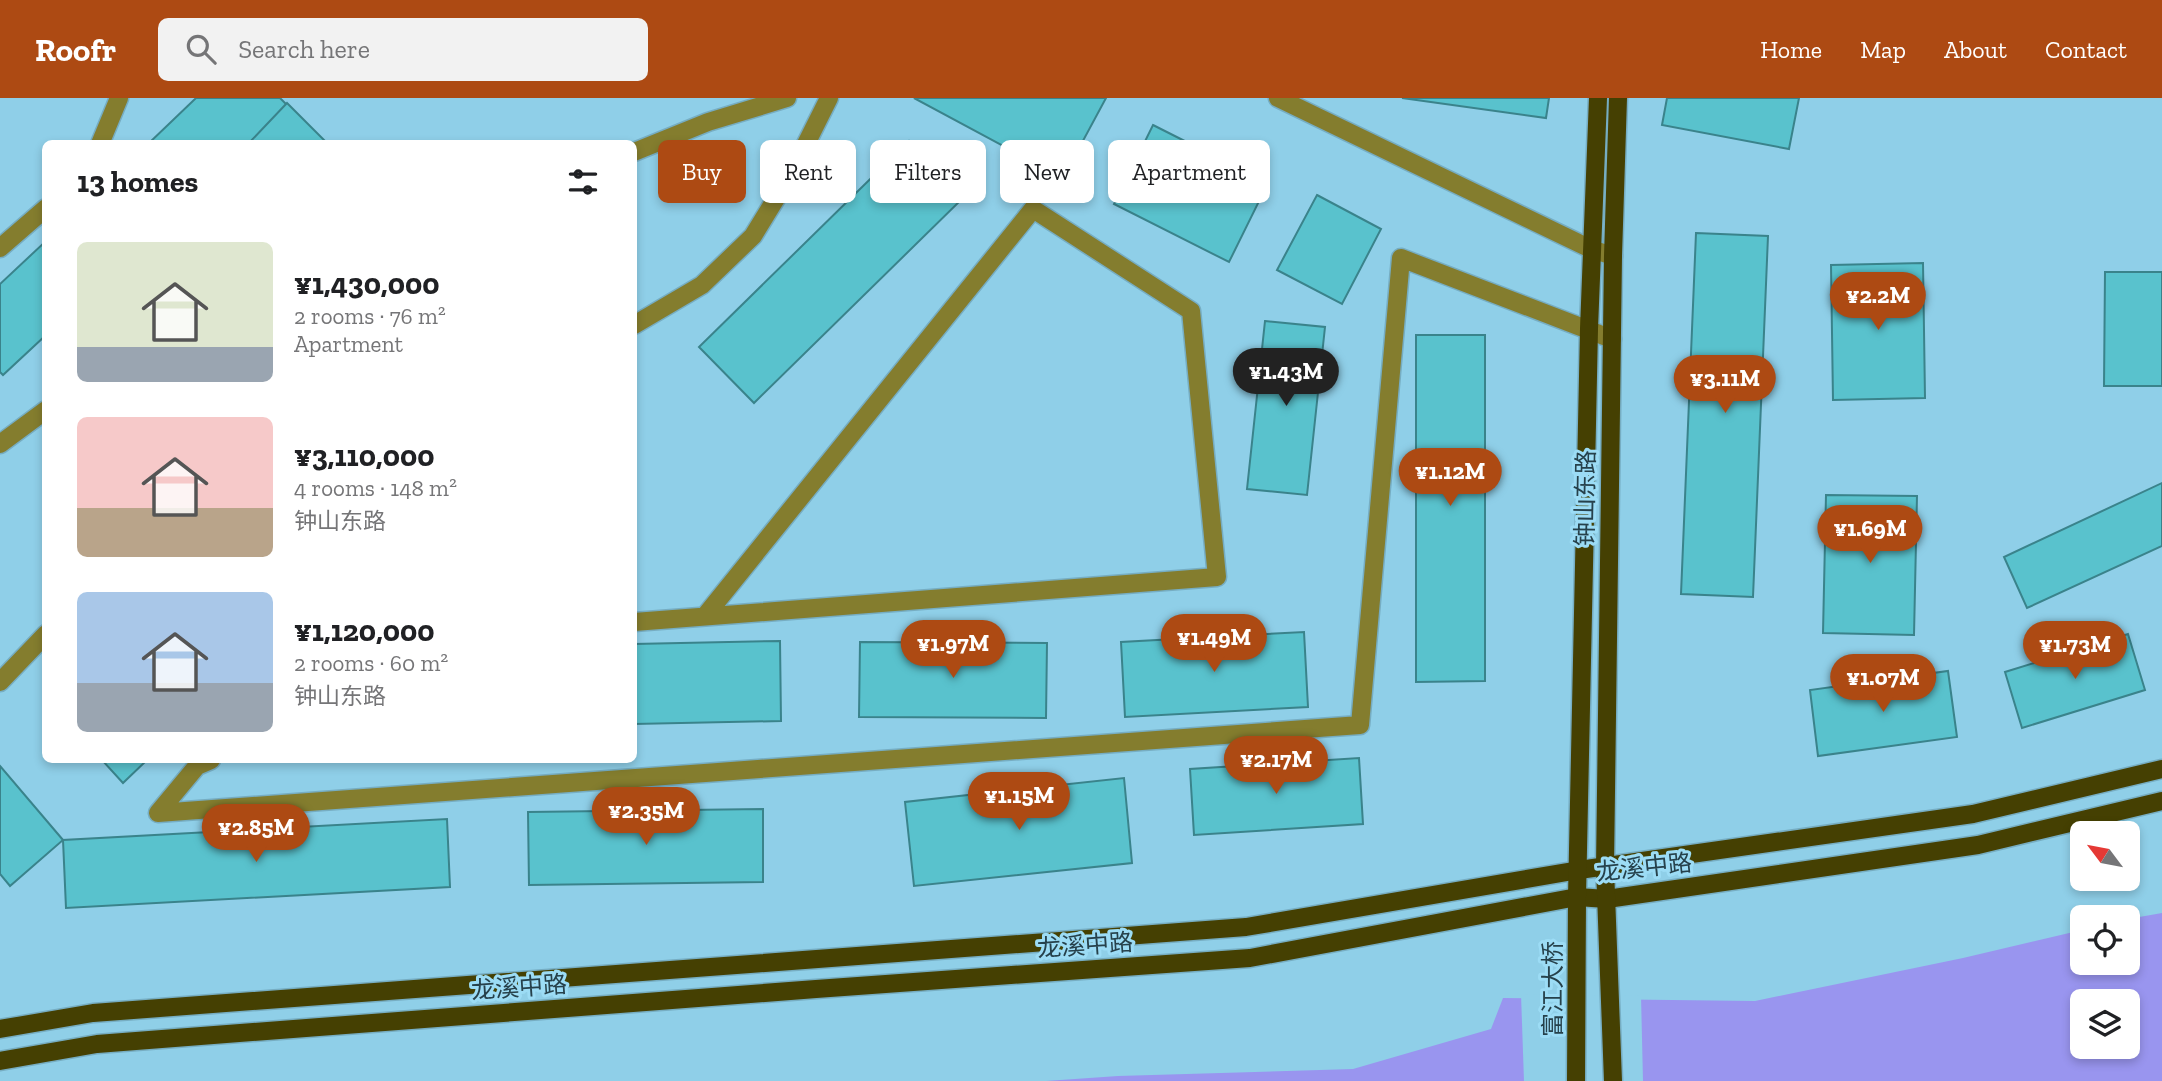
<!DOCTYPE html>
<html lang="en">
<head>
<meta charset="utf-8">
<style>
  :root { --surface:#fff; --page:#f2f2f2; --text:#202124; --muted:#757577; --accent:#ad4a13 }
  body { margin:0; font-family:"Zilla Slab","Noto Sans SC",serif; background:var(--page); color:var(--text); height:100vh; display:flex; flex-direction:column; font-size:26px; white-space:nowrap }
  * { box-sizing:border-box; margin:0 }
  p { font-size:23px; color:var(--muted) }
  .icon { flex:none; width:38px; height:38px; fill:none; stroke:currentColor; stroke-width:2; stroke-linecap:round; stroke-linejoin:round }
  .map { position:relative; flex:1; overflow:hidden }
  .sheet { position:absolute; left:42px; top:42px; width:595px; height:623px; display:flex; flex-direction:column; background:var(--surface); border-radius:10px; box-shadow:0 4px 10px #0003 }
  .sheet>* { flex:none }
  .banner { position:absolute; left:658px; top:42px; width:665px; height:63px; display:flex; gap:14px }
  .needle { width:46px; rotate:302deg }
  .tools { position:absolute; left:2070px; top:723px; display:grid; gap:14px }
  .tools a { display:grid; place-items:center; width:70px; height:70px; border-radius:10px; background:var(--surface); box-shadow:0 4px 10px #0003; font-size:35px }
  .price { position:absolute; translate:-50% -60px; padding:0 16px; border-radius:24px; background:var(--accent); color:#fff; font-size:23px; line-height:46px; filter:drop-shadow(0 2px 4px #0008) }
  .price::after { content:''; position:absolute; left:50%; top:42px; width:21px; height:16px; margin-left:-10px; background:inherit; clip-path:polygon(0 0,100% 0,50% 100%) }
  .price.current { background:#222; color:#fff }
  ul { padding:0; list-style:none }
  li { display:flex; align-items:center; gap:21px; height:175px; padding:0 35px }
  li span { display:grid; place-items:center; flex:none; width:196px; height:140px; border-radius:10px; color:#555 }
  li>.icon { margin-inline-start:auto }
  span .icon { width:84px; height:84px; fill:#fffc; stroke-width:1 }
  li b { font-size:30px }
  h2 { display:flex; justify-content:space-between; align-items:center; height:84px; padding:0 35px; font-size:30px }
  .pill { padding:0 24px; border-radius:10px; background:var(--surface); box-shadow:0 4px 10px #0003; font-size:24px; line-height:63px }
  .pill.current { background:var(--accent); color:#fff }
  header { display:flex; align-items:center; gap:42px; box-sizing:border-box; height:98px; padding:0 35px; background:var(--accent); color:#fff }
  header strong { font-size:33px }
  nav { display:flex; gap:38px; margin-inline-start:auto; font-size:24px }
  .search { width:490px; height:63px; background:var(--page); display:flex; align-items:center; gap:18px; box-sizing:border-box; padding:0 24px; border-radius:10px; color:var(--muted); font-size:26px }
  .map>svg:first-child { display:block }
</style>
</head>
<body>
<header>
<strong>Roofr</strong>
<div class="search"><svg class="icon" aria-label="search" viewBox="0 0 24 24"><circle cx="10" cy="10" r="6"/><path d="M15 15l6 6"/></svg>Search here</div>
<nav><a>Home</a><a>Map</a><a>About</a><a>Contact</a></nav>
</header>
<div class="map">
<svg width="2162" height="983" viewBox="0 0 2162 983">
  <rect width="100%" height="100%" fill="#8fcfe8"/>
  <path fill="#9995ef" fill-rule="evenodd" d="M 2162,815 L 2162,983 L 1046,983 L 1118,978 L 1353,971 L 1491,931 L 1503,900 L 1755,903 L 1963,860 L 2082,832 L 2082,864 L 2128,864 L 2128,821 ZM 2082,903 L 2128,903 L 2128,948 L 2082,948 Z"/>
  <path fill="#8fcfe8" d="M 1521,896 L 1641,898 L 1643,983 L 1524,983 Z"/>
  <g fill="#59c2cd" stroke="#3a838b" stroke-width="2">
    <path d="M 196,0 L 280,0 L 288,8 L 248,46 L 148,46 Z"/>
    <path d="M 914,0 L 1106,0 L 1063,80 Z"/>
    <path d="M 1402,0 L 1549,0 L 1546,20 Z"/>
    <path d="M 1667,0 L 1799,0 L 1789,51 L 1662,27 Z"/>
    <path d="M 287,5 L 328,46 L 248,46 Z"/>
    <path d="M 1153,27 L 1268,85 L 1229,164 L 1114,106 Z"/>
    <path d="M 909,43 L 964,99 L 754,305 L 699,249 Z"/>
    <path d="M 1317,97 L 1381,131 L 1342,206 L 1277,172 Z"/>
    <path d="M 1696,135 L 1768,138 L 1753,499 L 1681,496 Z"/>
    <path d="M 46,143 L 46,237 L 3,277 L 0,274 L 0,186 Z"/>
    <path d="M 1923,165 L 1925,300 L 1833,302 L 1831,167 Z"/>
    <path d="M 2105,174 L 2162,174 L 2162,288 L 2104,288 Z"/>
    <path d="M 1265,223 L 1325,229 L 1307,397 L 1247,391 Z"/>
    <path d="M 1416,237 L 1485,237 L 1485,583 L 1416,584 Z"/>
    <path d="M 2162,385 L 2162,448 L 2027,510 L 2004,459 Z"/>
    <path d="M 1826,397 L 1917,398 L 1914,537 L 1823,535 Z"/>
    <path d="M 1304,534 L 1308,609 L 1125,619 L 1121,544 Z"/>
    <path d="M 2128,536 L 2145,592 L 2022,630 L 2005,574 Z"/>
    <path d="M 780,543 L 781,623 L 634,626 L 634,546 Z"/>
    <path d="M 860,544 L 1047,545 L 1046,620 L 859,619 Z"/>
    <path d="M 1948,573 L 1957,639 L 1818,658 L 1810,592 Z"/>
    <path d="M 1359,660 L 1363,726 L 1194,737 L 1190,671 Z"/>
    <path d="M 102,662 L 147,662 L 123,685 Z"/>
    <path d="M 0,668 L 63,742 L 10,788 L 0,776 Z"/>
    <path d="M 1124,680 L 1132,765 L 914,788 L 905,704 Z"/>
    <path d="M 763,711 L 763,784 L 529,787 L 528,714 Z"/>
    <path d="M 447,721 L 450,789 L 66,810 L 63,742 Z"/>
  </g>
  <g fill="none" stroke-linecap="round" stroke-linejoin="round">
    <g stroke="#76adc2" stroke-width="21">
      <g id="minor">
        <path d="M 1278,0 L 1591,151 L 1613,158"/>
        <path d="M 100,46 L 119,0"/>
        <path d="M 634,54 L 708,24 L 787,0"/>
        <path d="M 0,150 L 46,110"/>
        <path d="M 634,227 L 702,187 L 753,138 L 791,76 L 829,0"/>
        <path d="M 0,346 L 46,312"/>
        <path d="M 634,524 L 1217,479 L 1191,213 L 1033,111 L 705,518"/>
        <path d="M 0,584 L 46,536"/>
        <path d="M 211,662 L 197,668 L 158,715 L 1360,627 L 1401,160 L 1612,241"/>
      </g>
    </g>
    <g stroke="#76adc2" stroke-width="21">
      <g id="major">
        <path d="M 0,931 L 93,915 L 1246,829 L 1579,772 L 1973,716 L 2162,671"/>
        <path d="M 0,963 L 97,946 L 816,891 L 1250,860 L 1577,799 L 1607,801 L 1978,747 L 2162,703"/>
        <path d="M 1576,983 L 1577,799 L 1589,231 L 1598,0"/>
        <path d="M 1613,983 L 1605,770 L 1613,158 L 1618,0"/>
      </g>
    </g>
    <use href="#minor" stroke="#847d2e" stroke-width="18"/>
    <use href="#major" stroke="#454002" stroke-width="18"/>
  </g>
  <g text-anchor="middle" dominant-baseline="central" stroke-width="6" stroke-linejoin="round" paint-order="stroke">
    <g font-size="24" fill="#26414b" stroke="#9cdcf5">
      <text transform="translate(1585 400) rotate(-89)">钟山东路</text>
      <text transform="translate(1644 769) rotate(-6)">龙溪中路</text>
      <text transform="translate(1085 847) rotate(-4)">龙溪中路</text>
      <text transform="translate(519 889) rotate(-4)">龙溪中路</text>
      <text transform="translate(1552 891) rotate(-90)">富江大桥</text>
    </g>
  </g>
</svg>
<div class="tools">
<a><svg class="needle" viewBox="-14 -14 28 28"><path d="M0-13l5 13h-10z" fill="#e53935"/><path d="M0 13l5-13h-10z" fill="#757577"/></svg></a>
<a><svg class="icon" aria-label="locate" viewBox="0 0 24 24"><circle cx="12" cy="12" r="6"/><path d="M12 2v4M12 18v4M2 12h4M18 12h4"/></svg></a>
<a><svg class="icon" aria-label="layers" viewBox="0 0 24 24"><path d="M12 4l9 5-9 5-9-5zM3 14l9 5 9-5"/></svg></a>
</div>
<b class="price" style="left:1878px;top:234px">¥2.2M</b>
<b class="price current" style="left:1286px;top:310px">¥1.43M</b>
<b class="price" style="left:1725px;top:317px">¥3.11M</b>
<b class="price" style="left:1450px;top:410px">¥1.12M</b>
<b class="price" style="left:1870px;top:467px">¥1.69M</b>
<b class="price" style="left:1214px;top:576px">¥1.49M</b>
<b class="price" style="left:953px;top:582px">¥1.97M</b>
<b class="price" style="left:2075px;top:583px">¥1.73M</b>
<b class="price" style="left:1883px;top:616px">¥1.07M</b>
<b class="price" style="left:1276px;top:698px">¥2.17M</b>
<b class="price" style="left:1019px;top:734px">¥1.15M</b>
<b class="price" style="left:646px;top:749px">¥2.35M</b>
<b class="price" style="left:256px;top:766px">¥2.85M</b>
<div class="banner">
<a class="pill current">Buy</a>
<a class="pill">Rent</a>
<a class="pill">Filters</a>
<a class="pill">New</a>
<a class="pill">Apartment</a>
</div>
<section class="sheet">
<h2>13 homes<svg class="icon" aria-label="filters" viewBox="0 0 24 24"><path d="M4 7h16M4 17h16"/><circle cx="9" cy="7" r="2"/><circle cx="15" cy="17" r="2"/></svg></h2>
<ul>
<li><span style="background:linear-gradient(#dfe7d0 75%,#9aa5b1 0)"><svg class="icon" aria-label="home" viewBox="0 0 24 24"><path d="M3 11l9-7 9 7M6 9v11h12V9"/></svg></span><div><b>¥1,430,000</b><p>2 rooms · 76 m²</p><p>Apartment</p></div></li>
<li><span style="background:linear-gradient(#f6c9c9 65%,#b9a48a 0)"><svg class="icon" aria-label="home" viewBox="0 0 24 24"><path d="M3 11l9-7 9 7M6 9v11h12V9"/></svg></span><div><b>¥3,110,000</b><p>4 rooms · 148 m²</p><p>钟山东路</p></div></li>
<li><span style="background:linear-gradient(#a9c7e8 65%,#9aa5b1 0)"><svg class="icon" aria-label="home" viewBox="0 0 24 24"><path d="M3 11l9-7 9 7M6 9v11h12V9"/></svg></span><div><b>¥1,120,000</b><p>2 rooms · 60 m²</p><p>钟山东路</p></div></li>
</ul>
</section>
</div>
</body>
</html>
